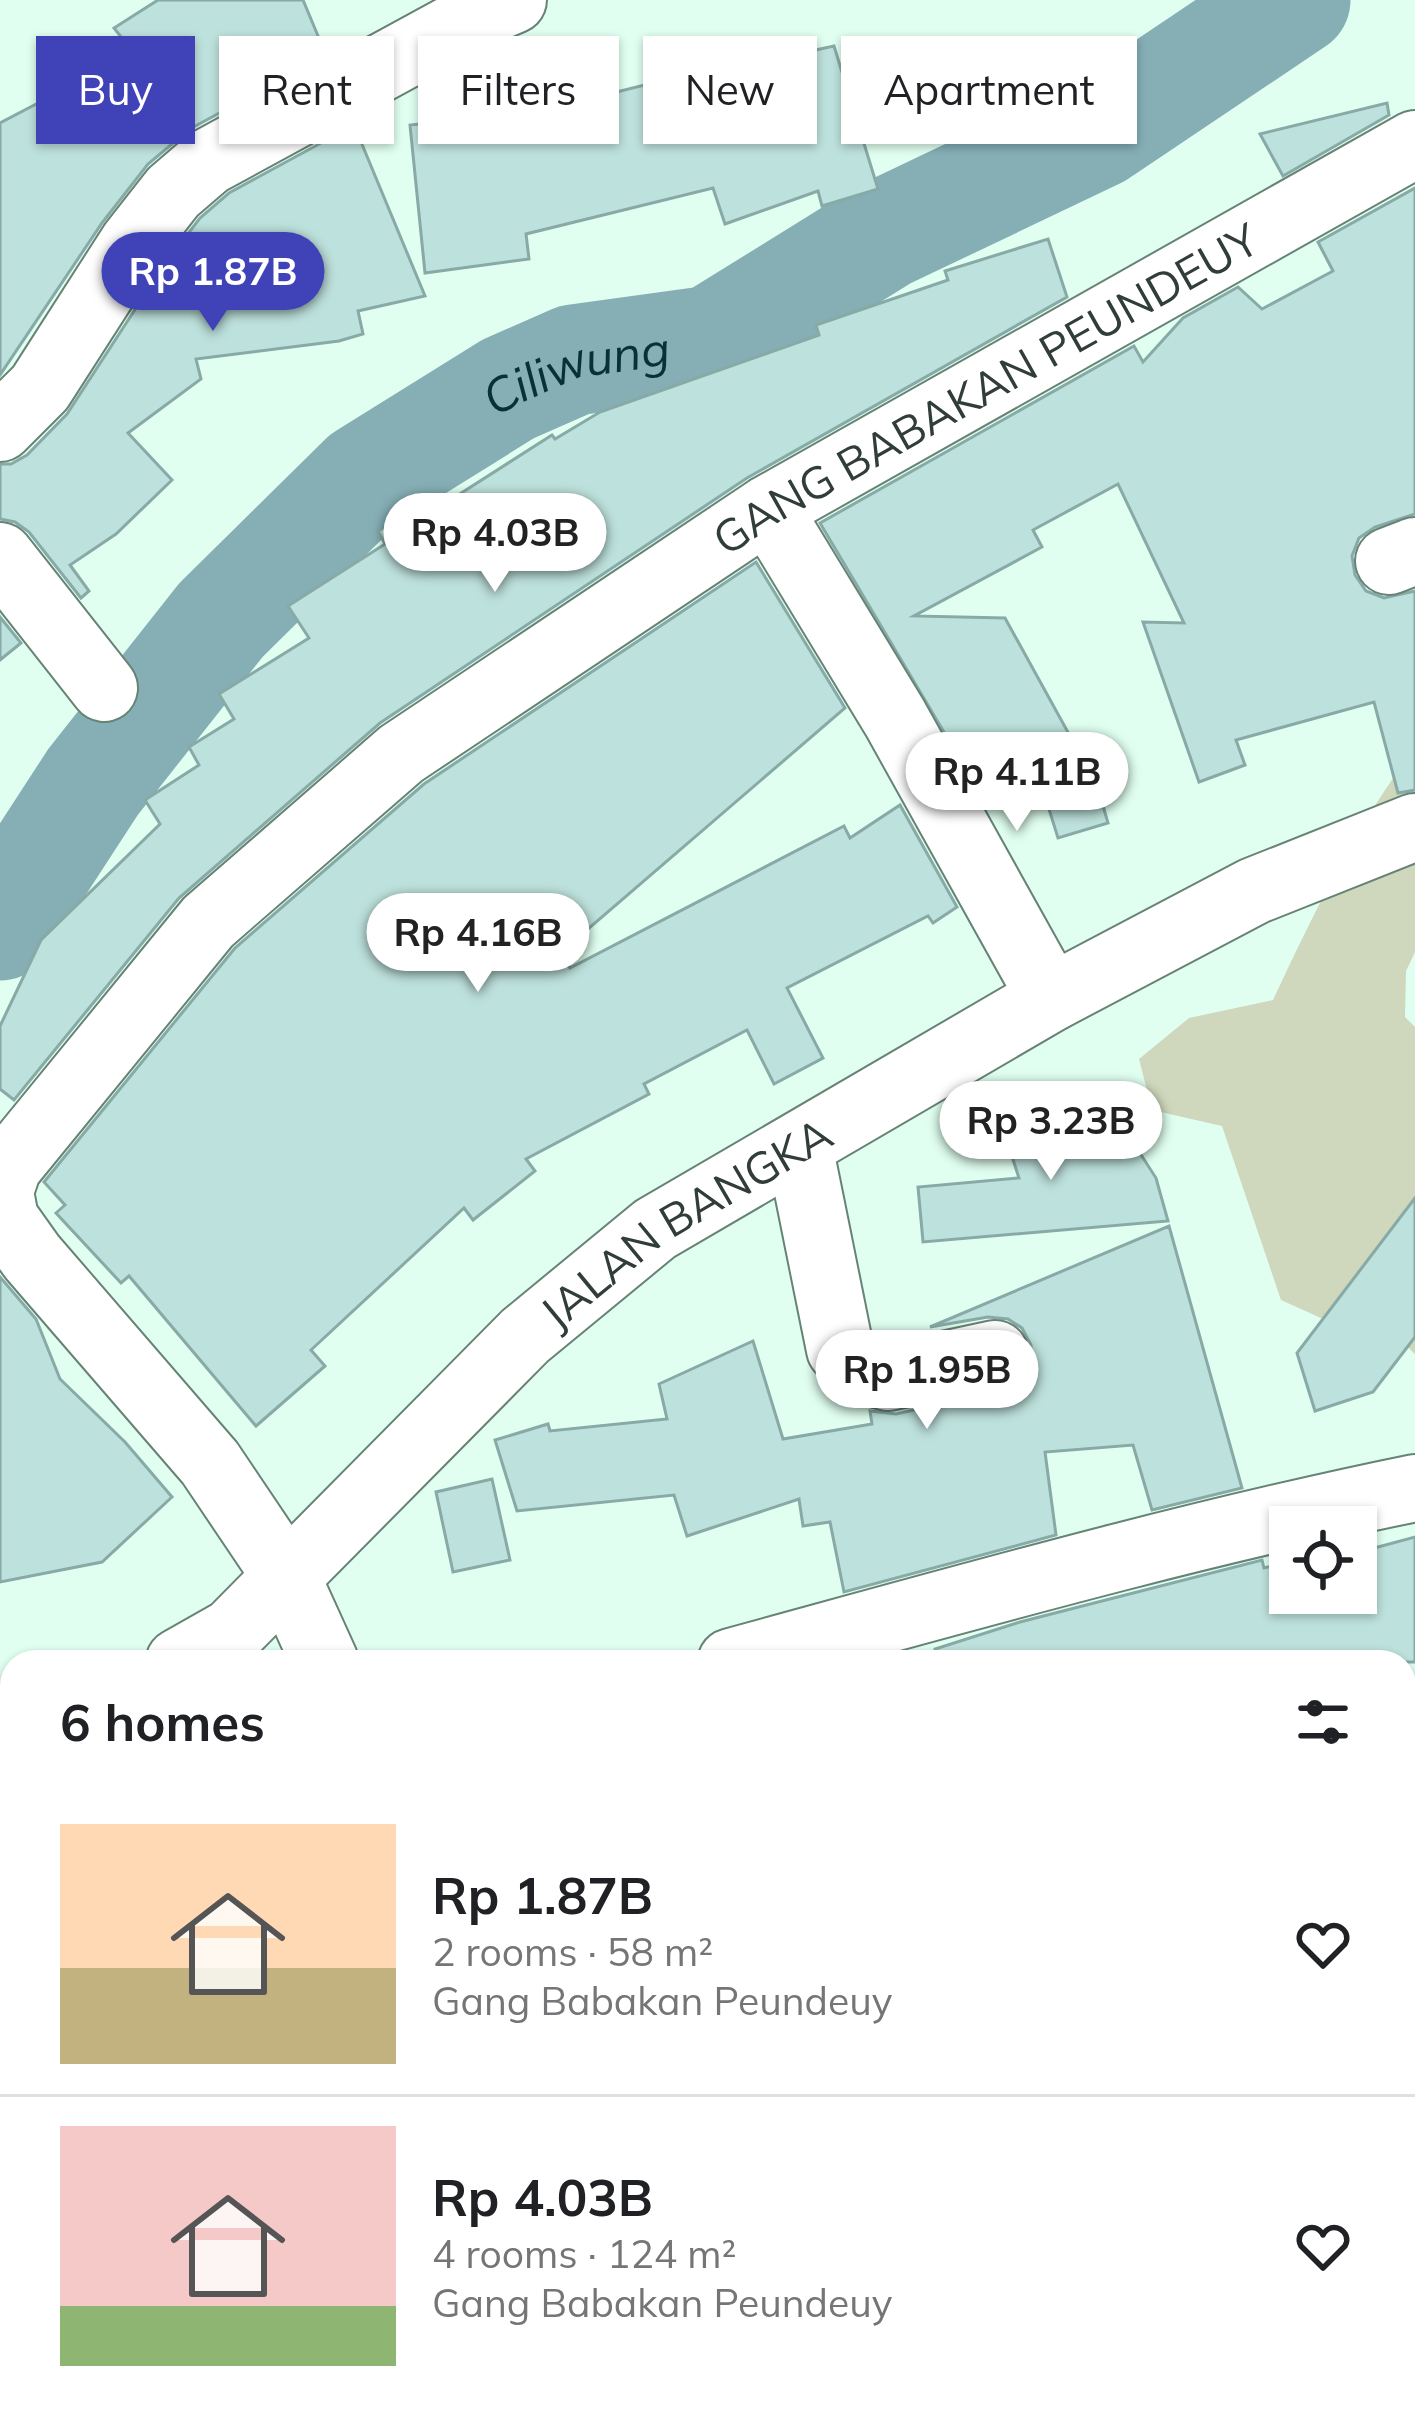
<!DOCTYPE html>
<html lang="en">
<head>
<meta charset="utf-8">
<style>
  :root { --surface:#fff; --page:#f2f2f2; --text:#202124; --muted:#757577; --line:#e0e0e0; --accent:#4042b7 }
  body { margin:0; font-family:Mulish,sans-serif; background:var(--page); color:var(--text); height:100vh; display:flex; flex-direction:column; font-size:45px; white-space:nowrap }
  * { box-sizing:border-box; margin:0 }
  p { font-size:39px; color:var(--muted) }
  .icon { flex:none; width:66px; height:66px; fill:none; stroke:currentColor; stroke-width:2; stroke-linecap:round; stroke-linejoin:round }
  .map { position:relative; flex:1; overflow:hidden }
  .details { position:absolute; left:0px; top:1650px; width:1416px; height:771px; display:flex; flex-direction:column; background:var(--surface); border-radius:36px 36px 0 0; box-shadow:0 3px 9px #0004 }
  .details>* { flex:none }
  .top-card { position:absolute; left:36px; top:36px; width:1344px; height:108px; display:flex; gap:24px }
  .tools { position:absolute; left:1269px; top:1506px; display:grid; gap:24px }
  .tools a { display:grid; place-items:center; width:108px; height:108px; border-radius:0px; background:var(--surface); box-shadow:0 3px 9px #0004; font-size:60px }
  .price { position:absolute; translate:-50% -102px; padding:0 27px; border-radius:42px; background:#fff; color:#222; font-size:39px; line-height:78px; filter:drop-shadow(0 3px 6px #0008) }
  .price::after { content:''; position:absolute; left:50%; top:72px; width:36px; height:27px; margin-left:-18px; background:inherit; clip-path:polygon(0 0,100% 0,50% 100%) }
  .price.selected { background:var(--accent); color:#fff }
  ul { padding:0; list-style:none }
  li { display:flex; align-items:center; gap:36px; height:300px; padding:0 60px }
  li+li { border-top:3px solid var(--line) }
  li span { display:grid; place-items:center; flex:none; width:336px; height:240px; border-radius:0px; color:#555 }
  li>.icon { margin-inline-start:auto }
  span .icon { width:144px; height:144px; fill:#fffc; stroke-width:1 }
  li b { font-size:51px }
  h2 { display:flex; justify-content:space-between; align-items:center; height:144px; padding:0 60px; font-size:51px }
  .tag { padding:0 42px; border-radius:0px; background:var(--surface); box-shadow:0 3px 9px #0004; font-size:42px; line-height:108px }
  .tag.selected { background:var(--accent); color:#fff }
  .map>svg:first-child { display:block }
</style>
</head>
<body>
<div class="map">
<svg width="1415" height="2419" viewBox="0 0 1415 2419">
  <rect width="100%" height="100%" fill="#e0fff0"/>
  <path fill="#cef6e3" d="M 1415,1927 L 1415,2009 L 1404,2010 L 1404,1928 Z"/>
  <path fill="#cfd7bc" d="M 1415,748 L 1415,952 L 1406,971 L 1405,1017 L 1415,1027 L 1415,1354 L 1386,1326 L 1321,1318 L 1281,1300 L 1222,1126 L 1152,1110 L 1139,1059 L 1189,1018 L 1273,1000 C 1314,913 1356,825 1415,748 Z"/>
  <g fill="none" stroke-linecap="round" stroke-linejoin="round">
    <path stroke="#85aeb5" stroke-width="111" id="s1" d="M 0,925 L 93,782 L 221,620 L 365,478 L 508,389 L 574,360 L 712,341 L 883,235 L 1097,133 L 1295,0"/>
  </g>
  <g fill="#bde1dc" stroke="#88aaa6" stroke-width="3">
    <path d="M 158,0 L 303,0 L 326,55 L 190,129 L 148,164 L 102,223 L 0,375 L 0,123 L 134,53 L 114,28 Z"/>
    <path d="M 808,44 L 811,51 L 834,46 L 878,189 L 822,206 L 818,191 L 725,224 L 713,188 L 526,234 L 529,259 L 425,273 L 410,125 L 545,110 Z"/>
    <path d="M 1387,103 L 1389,115 L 1283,176 L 1260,134 Z"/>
    <path d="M 354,125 L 425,296 L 358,311 L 363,334 L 339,341 L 196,359 L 201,379 L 128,433 L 172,480 L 116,534 L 70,565 L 89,591 L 81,598 L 29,532 L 15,522 L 0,519 L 0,464 L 11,464 L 27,455 L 67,414 L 164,265 L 200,218 L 229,193 Z"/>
    <path d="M 1415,188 L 1415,514 L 1375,527 L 1359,538 L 1352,556 L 1355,575 L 1366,591 L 1384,598 L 1415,591 L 1415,790 L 1398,793 L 1374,702 L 1236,740 L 1245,765 L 1199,782 L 1143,622 L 1184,623 L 1118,484 L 1033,530 L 1042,547 L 914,616 L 1005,618 L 1097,785 L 1108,823 L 1058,838 L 1038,774 L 983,798 L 820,523 L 1134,346 L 1143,362 L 1183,318 L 1238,287 L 1262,309 L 1333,271 L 1318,242 Z"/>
    <path d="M 1048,239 L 1067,297 L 747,478 L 380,723 L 179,898 L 14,1100 L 0,1089 L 0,1026 L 41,940 L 160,824 L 145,800 L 199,765 L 189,747 L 234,719 L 219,694 L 309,638 L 288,606 L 385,544 L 378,531 L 423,502 L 430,513 L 552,435 L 555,439 L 600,412 L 819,335 L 816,325 L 948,280 L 945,271 Z"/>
    <path d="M 756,562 L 845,708 L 560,953 L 570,968 L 844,826 L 850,838 L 900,805 L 957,907 L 933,923 L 928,916 L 787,988 L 823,1058 L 774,1084 L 747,1030 L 644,1084 L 649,1094 L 526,1159 L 535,1171 L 473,1220 L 464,1208 L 311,1350 L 325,1366 L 256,1426 L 129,1276 L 121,1283 L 56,1213 L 65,1205 L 44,1182 L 235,948 L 424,784 Z"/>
    <path d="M 0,617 L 21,643 L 0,660 Z"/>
    <path d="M 1098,1100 L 1103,1124 L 1120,1122 L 1156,1178 L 1168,1221 L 923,1242 L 918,1187 L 1019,1178 L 1003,1129 Z"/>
    <path d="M 1415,1198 L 1415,1337 L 1373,1392 L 1315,1411 L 1297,1353 Z"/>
    <path d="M 1169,1226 L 1242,1488 L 1152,1510 L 1133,1445 L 1045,1452 L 1056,1535 L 844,1592 L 830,1522 L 803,1526 L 799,1499 L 687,1536 L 674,1495 L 517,1511 L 495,1440 L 548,1424 L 550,1431 L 667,1419 L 659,1384 L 753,1341 L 783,1439 L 872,1424 L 870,1411 L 896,1414 L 1004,1390 L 1021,1381 L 1031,1364 L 1031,1345 L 1022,1328 L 1008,1319 L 988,1317 L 930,1327 Z"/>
    <path d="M 0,1277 L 36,1319 L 60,1379 L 125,1442 L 172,1497 L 102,1562 L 0,1582 Z"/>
    <path d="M 492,1479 L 510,1560 L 453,1572 L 436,1492 Z"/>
    <path d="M 1415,1537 L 1415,1662 L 937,1662 L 935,1649 L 1020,1622 L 1262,1560 L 1264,1568 L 1280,1564 L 1282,1572 L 1290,1570 L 1290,1593 L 1356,1593 L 1356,1553 Z"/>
  </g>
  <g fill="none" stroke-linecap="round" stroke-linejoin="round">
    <g stroke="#678376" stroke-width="70">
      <g id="minor">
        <path d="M 0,428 L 40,388 L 133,243 L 173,192 L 208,162 L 478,15 L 513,0"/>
        <path d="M 768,509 L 895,718 L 1051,998"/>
        <path d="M 0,556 L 104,688"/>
        <path d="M 1389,561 L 1415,551"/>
        <path d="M 799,1146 L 840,1349 L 859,1369 L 888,1377 L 995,1354"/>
        <path id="s2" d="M 0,1191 L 8,1167 L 208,922 L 401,754 L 768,509 L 1415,144"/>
        <path d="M 0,1192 L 5,1219 L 32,1257 L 210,1463 L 286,1576 L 325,1662"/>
        <path id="s3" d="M 179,1662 L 232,1632 L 525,1336 L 655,1229 L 1051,998 L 1254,891 L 1415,827"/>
        <path d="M 731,1662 C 958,1600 1185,1535 1415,1488"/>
        <path d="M 0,1768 L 12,1760"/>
        <path d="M 1404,2313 L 1415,2303"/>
        <path d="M 0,2333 L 12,2327"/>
        <path d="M 490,2409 L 499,2419"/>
        <path d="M 311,2419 L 321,2409"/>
        <path d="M 1281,2419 L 1292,2409"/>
      </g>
    </g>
    <use href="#minor" stroke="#fff" stroke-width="66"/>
  </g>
  <g text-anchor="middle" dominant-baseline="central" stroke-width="9" stroke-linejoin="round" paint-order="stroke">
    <g font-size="45" fill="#313d37" stroke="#e0fff0">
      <text stroke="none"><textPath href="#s2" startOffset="1287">GANG BABAKAN PEUNDEUY</textPath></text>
      <text stroke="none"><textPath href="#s3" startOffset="675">JALAN BANGKA</textPath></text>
    </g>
    <g font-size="48" font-style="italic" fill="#073137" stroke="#e0fff0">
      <text stroke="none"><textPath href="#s1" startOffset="819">Ciliwung</textPath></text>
    </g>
  </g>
</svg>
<div class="tools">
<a><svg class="icon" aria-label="locate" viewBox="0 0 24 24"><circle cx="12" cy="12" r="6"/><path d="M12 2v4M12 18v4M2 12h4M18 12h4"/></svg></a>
</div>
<b class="price selected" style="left:213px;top:334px">Rp 1.87B</b>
<b class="price" style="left:495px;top:595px">Rp 4.03B</b>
<b class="price" style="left:1017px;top:834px">Rp 4.11B</b>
<b class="price" style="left:478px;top:995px">Rp 4.16B</b>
<b class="price" style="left:1051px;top:1183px">Rp 3.23B</b>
<b class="price" style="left:927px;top:1432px">Rp 1.95B</b>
<div class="top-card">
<a class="tag selected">Buy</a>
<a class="tag">Rent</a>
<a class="tag">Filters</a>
<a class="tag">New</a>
<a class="tag">Apartment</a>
</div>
<section class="details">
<h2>6 homes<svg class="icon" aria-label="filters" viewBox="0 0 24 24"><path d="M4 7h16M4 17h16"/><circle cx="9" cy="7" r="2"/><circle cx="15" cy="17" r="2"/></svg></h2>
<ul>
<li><span style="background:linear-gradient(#ffd9b3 60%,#c2b280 0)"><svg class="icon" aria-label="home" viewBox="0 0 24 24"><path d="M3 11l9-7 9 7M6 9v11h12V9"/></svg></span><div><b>Rp 1.87B</b><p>2 rooms · 58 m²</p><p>Gang Babakan Peundeuy</p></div><svg class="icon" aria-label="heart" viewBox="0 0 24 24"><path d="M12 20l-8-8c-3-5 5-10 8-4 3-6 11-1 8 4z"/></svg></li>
<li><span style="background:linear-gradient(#f6c9c9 75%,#8fb573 0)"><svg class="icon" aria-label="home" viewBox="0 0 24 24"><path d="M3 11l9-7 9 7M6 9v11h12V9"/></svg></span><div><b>Rp 4.03B</b><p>4 rooms · 124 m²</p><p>Gang Babakan Peundeuy</p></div><svg class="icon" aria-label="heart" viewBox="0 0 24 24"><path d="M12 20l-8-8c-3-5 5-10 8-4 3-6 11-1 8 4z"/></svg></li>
</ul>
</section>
</div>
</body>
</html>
